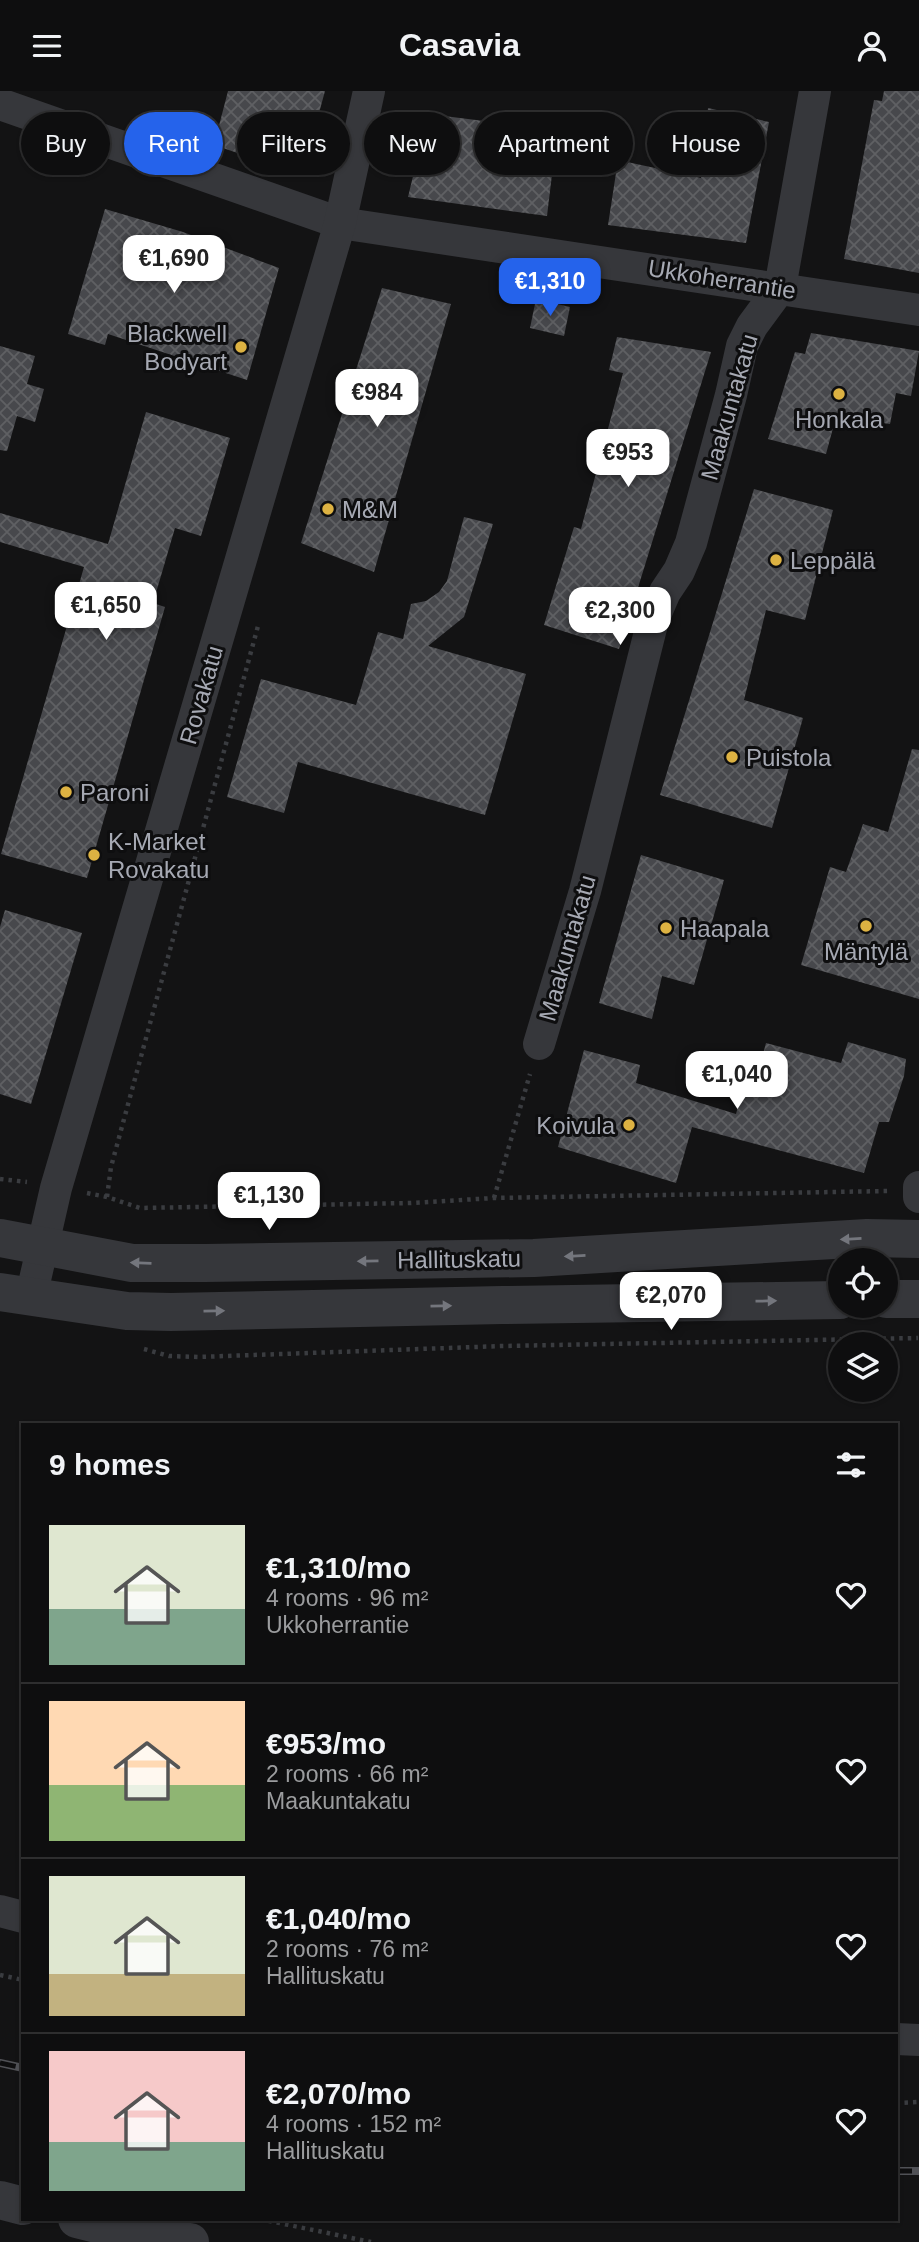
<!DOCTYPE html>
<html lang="en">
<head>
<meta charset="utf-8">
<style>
  :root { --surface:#0e0e0f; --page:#171718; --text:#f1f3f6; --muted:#9b9c9e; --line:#2e2e2f; --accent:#2563eb }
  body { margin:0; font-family:Arial,sans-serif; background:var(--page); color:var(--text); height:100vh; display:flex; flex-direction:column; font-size:26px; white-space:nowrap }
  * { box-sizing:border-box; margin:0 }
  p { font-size:23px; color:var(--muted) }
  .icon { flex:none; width:38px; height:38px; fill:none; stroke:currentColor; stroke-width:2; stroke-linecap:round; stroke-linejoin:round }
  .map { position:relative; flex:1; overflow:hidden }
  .sheet { position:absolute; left:21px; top:1332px; width:877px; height:798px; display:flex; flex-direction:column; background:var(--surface); border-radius:0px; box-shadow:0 2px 5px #0004,0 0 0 2px var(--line) }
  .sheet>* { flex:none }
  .hud { position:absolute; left:21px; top:21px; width:878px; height:63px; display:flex; gap:14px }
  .tools { position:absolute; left:828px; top:1157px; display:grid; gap:14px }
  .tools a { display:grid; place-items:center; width:70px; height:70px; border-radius:50%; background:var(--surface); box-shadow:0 2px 5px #0004,0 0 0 2px var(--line); font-size:35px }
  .price { position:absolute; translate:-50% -60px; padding:0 16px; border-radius:14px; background:#fff; color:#222; font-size:23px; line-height:46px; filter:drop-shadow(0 2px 4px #0008) }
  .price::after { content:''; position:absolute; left:50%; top:42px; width:21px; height:16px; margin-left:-10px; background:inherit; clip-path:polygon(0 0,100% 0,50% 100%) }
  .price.on { background:var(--accent); color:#fff }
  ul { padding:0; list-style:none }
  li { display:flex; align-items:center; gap:21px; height:175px; padding:0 28px }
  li+li { border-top:2px solid var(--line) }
  li span { display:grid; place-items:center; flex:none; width:196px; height:140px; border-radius:0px; color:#555 }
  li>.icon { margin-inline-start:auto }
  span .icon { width:84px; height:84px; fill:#fffc; stroke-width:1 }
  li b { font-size:30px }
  h2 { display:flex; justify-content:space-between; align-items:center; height:84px; padding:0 28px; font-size:30px }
  .tag { padding:0 24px; border-radius:32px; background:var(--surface); box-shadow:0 2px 5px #0004,0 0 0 2px var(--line); font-size:24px; line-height:63px }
  .tag.on { background:var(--accent); color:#fff }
  header { display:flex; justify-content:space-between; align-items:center; height:91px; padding:0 28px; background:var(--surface); font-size:32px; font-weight:700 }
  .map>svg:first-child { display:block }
</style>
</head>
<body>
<header><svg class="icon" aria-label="menu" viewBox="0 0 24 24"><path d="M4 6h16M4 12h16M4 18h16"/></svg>Casavia<svg class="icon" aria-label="person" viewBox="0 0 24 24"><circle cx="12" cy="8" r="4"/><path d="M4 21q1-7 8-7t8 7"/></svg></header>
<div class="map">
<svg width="919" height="2151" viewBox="0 0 919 2151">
  <defs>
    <pattern id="building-cross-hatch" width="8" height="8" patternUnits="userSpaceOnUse" patternTransform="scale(1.75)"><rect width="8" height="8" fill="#47484c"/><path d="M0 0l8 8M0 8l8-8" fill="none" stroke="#5f6063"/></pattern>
  </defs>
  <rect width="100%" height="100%" fill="#131314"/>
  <g fill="url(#building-cross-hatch)">
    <path d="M 228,0 L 325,0 L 302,84 L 214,54 Z"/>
    <path d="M 884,0 L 919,0 L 919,182 L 844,168 L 874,9 L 882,10 Z"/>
    <path d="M 708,17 L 769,31 L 746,152 L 608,134 L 618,69 L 701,87 Z"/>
    <path d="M 428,23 L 492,31 L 485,55 L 554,67 L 547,125 L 408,106 Z"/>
    <path d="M 105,118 L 183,141 L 279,177 L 247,289 L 108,243 L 105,254 L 68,243 Z"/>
    <path d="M 382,197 L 451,213 L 374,481 L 301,452 Z"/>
    <path d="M 536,208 L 570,216 L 564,245 L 530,237 Z"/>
    <path d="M 811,242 L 919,260 L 911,305 L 896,302 L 890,333 L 836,326 L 826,363 L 768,348 L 795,261 L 805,263 Z"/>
    <path d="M 617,246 L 711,261 L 619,558 L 544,534 L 574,436 L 581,438 L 623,282 L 609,279 Z"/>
    <path d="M 0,255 L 35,265 L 27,293 L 44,298 L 35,331 L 17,325 L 7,360 L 0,359 Z"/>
    <path d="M 146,321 L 230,347 L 201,445 L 175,437 L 153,512 L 165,516 L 87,787 L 1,763 L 84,476 L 0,451 L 0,422 L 108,453 Z"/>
    <path d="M 754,398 L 833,419 L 805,529 L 766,519 L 744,609 L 803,627 L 772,737 L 660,704 Z"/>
    <path d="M 464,426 L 493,433 L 464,526 L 428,555 L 526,583 L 485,724 L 298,671 L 284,722 L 227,706 L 261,588 L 356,614 L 378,541 L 403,548 L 411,513 L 426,510 L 439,501 L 447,490 Z"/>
    <path d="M 912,658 L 919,659 L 919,908 L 801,874 L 830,776 L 846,781 L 863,733 L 888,741 Z"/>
    <path d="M 641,764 L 724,789 L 694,894 L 662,885 L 652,928 L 599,912 Z"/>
    <path d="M 5,819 L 82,842 L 31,1013 L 0,1003 L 0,836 Z"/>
    <path d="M 848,951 L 906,968 L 904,985 L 889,1031 L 879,1031 L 864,1082 L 692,1036 L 676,1092 L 558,1056 L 584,959 L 640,974 L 636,992 L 736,1023 L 742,1000 L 752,1003 L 766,952 L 841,972 Z"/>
  </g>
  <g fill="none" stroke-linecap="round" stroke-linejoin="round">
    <g stroke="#3a3c40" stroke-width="4.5" stroke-dasharray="3.5 5" stroke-linecap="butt">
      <path d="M 0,1088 L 27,1091"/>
      <path d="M 87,1102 L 107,1106 L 140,1117 L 411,1112 L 494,1107 L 888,1100"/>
      <path d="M 107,1106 L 111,1076 L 258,535"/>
      <path d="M 494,1107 L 530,983"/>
      <path d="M 144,1258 L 169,1265 L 198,1266 L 503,1255 L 918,1247"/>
      <path d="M 0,1884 L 23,1889"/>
      <path d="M 896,2012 L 919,2011"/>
      <path d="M 260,2128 L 371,2151"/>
    </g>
    <g stroke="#36373b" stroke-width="32">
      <path d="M 0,13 L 340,132 L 919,219"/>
      <path d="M 539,953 L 585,800 L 653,529 L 665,501 L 679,480 L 691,452 L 731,304 L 742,255 L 752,235 L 780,197 L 815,0"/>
      <path d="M 919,1096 L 919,1106"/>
      <path d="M 31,1206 L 56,1097 L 340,132 L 369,0"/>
      <path d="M 0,1820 L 23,1826"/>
      <path d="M 896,1948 L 919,1949"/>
    </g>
    <g stroke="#36373b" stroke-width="38">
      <path d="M 0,1147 L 132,1172 L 205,1172 L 534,1167 L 867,1147 L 919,1148"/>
      <path d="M 0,1201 L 127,1220 L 171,1221 L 502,1214 L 840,1209"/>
      <path d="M 886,1208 L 919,1208"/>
      <path d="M 0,2109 L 23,2115"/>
      <path d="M 77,2128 L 144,2145 L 190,2151"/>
    </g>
    <g stroke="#505156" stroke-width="8">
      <g id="rail">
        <path d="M 0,1972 L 23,1977"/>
        <path d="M 896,2080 L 919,2080"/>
      </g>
    </g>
    <use href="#rail" stroke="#0e0e0f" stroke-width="5" stroke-dasharray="16" stroke-linecap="butt"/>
  </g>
  <defs><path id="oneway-solid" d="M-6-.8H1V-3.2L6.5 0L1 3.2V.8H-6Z" transform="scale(1.75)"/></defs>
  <g fill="#74767d">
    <use href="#oneway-solid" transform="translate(851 1148) rotate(177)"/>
    <use href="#oneway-solid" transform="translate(575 1165) rotate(177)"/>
    <use href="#oneway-solid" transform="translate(368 1170) rotate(179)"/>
    <use href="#oneway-solid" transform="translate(141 1172) rotate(-178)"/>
    <use href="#oneway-solid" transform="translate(766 1210) rotate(-1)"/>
    <use href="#oneway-solid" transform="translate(441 1215) rotate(-1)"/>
    <use href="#oneway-solid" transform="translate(214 1220) rotate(-1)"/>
  </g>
  <g fill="#ddb242" stroke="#0e0e0f" stroke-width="2.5">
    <circle cx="241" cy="256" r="7"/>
    <circle cx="839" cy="303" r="7"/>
    <circle cx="328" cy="418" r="7"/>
    <circle cx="776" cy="469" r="7"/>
    <circle cx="732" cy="666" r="7"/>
    <circle cx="66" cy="701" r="7"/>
    <circle cx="94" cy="764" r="7"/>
    <circle cx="866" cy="835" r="7"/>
    <circle cx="666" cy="837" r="7"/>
    <circle cx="629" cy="1034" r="7"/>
  </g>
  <g text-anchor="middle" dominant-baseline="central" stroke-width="6" stroke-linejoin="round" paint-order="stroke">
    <g font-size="24" fill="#a6a9b3" stroke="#0e0e0f">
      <text transform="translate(722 188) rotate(9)">Ukkoherrantie</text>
      <text transform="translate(729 316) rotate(-74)">Maakuntakatu</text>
      <text transform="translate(201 604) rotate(-74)">Rovakatu</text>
      <text transform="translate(567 857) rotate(-74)">Maakuntakatu</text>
      <text transform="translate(459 1168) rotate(-1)">Hallituskatu</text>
    </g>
    <g font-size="24" fill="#a6a9b3" stroke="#0e0e0f" text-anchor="start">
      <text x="227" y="242" text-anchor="end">Blackwell<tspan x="227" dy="28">Bodyart</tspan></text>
      <text x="839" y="328" text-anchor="middle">Honkala</text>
      <text x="342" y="418">M&amp;M</text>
      <text x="790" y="469">Leppälä</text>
      <text x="746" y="666">Puistola</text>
      <text x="80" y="701">Paroni</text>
      <text x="108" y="750">K-Market<tspan x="108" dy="28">Rovakatu</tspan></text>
      <text x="680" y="837">Haapala</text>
      <text x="866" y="860" text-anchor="middle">Mäntylä</text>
      <text x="615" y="1034" text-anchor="end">Koivula</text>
    </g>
  </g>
</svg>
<div class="tools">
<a><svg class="icon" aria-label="locate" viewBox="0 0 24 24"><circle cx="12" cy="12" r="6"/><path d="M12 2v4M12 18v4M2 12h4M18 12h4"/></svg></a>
<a><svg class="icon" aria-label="layers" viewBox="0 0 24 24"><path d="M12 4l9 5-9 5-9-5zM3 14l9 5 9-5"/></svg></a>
</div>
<b class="price" style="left:174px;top:204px">€1,690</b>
<b class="price on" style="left:550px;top:227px">€1,310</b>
<b class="price" style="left:377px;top:338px">€984</b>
<b class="price" style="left:628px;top:398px">€953</b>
<b class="price" style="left:106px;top:551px">€1,650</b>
<b class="price" style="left:620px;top:556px">€2,300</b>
<b class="price" style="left:737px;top:1020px">€1,040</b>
<b class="price" style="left:269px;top:1141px">€1,130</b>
<b class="price" style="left:671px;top:1241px">€2,070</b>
<div class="hud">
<a class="tag">Buy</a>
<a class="tag on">Rent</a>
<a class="tag">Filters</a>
<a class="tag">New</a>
<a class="tag">Apartment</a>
<a class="tag">House</a>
</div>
<section class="sheet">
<h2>9 homes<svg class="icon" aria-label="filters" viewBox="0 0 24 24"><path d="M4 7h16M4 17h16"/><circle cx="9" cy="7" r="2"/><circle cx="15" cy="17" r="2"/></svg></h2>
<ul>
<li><span style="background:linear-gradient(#dfe7d0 60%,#7fa58c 0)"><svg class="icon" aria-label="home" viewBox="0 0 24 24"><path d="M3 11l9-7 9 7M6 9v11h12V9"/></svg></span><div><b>€1,310/mo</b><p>4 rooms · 96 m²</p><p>Ukkoherrantie</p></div><svg class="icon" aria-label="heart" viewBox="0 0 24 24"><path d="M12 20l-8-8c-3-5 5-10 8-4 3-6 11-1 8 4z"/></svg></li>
<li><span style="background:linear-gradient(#ffd9b3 60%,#8fb573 0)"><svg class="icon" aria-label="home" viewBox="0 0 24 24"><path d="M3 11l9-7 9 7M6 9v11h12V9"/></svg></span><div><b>€953/mo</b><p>2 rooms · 66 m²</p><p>Maakuntakatu</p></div><svg class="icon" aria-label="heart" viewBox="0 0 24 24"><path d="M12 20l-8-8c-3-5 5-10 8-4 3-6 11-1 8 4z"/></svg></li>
<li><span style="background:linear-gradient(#dfe7d0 70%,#c2b280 0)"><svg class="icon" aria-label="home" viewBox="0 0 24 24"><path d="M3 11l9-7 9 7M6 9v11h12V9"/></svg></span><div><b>€1,040/mo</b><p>2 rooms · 76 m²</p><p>Hallituskatu</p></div><svg class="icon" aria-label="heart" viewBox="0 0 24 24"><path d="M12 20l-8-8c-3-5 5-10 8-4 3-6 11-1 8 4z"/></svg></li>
<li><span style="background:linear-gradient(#f6c9c9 65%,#7fa58c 0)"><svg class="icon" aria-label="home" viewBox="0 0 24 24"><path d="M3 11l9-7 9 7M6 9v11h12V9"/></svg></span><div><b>€2,070/mo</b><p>4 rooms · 152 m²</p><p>Hallituskatu</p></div><svg class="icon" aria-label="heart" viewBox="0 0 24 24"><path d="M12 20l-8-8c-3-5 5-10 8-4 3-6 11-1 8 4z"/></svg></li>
</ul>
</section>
</div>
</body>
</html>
